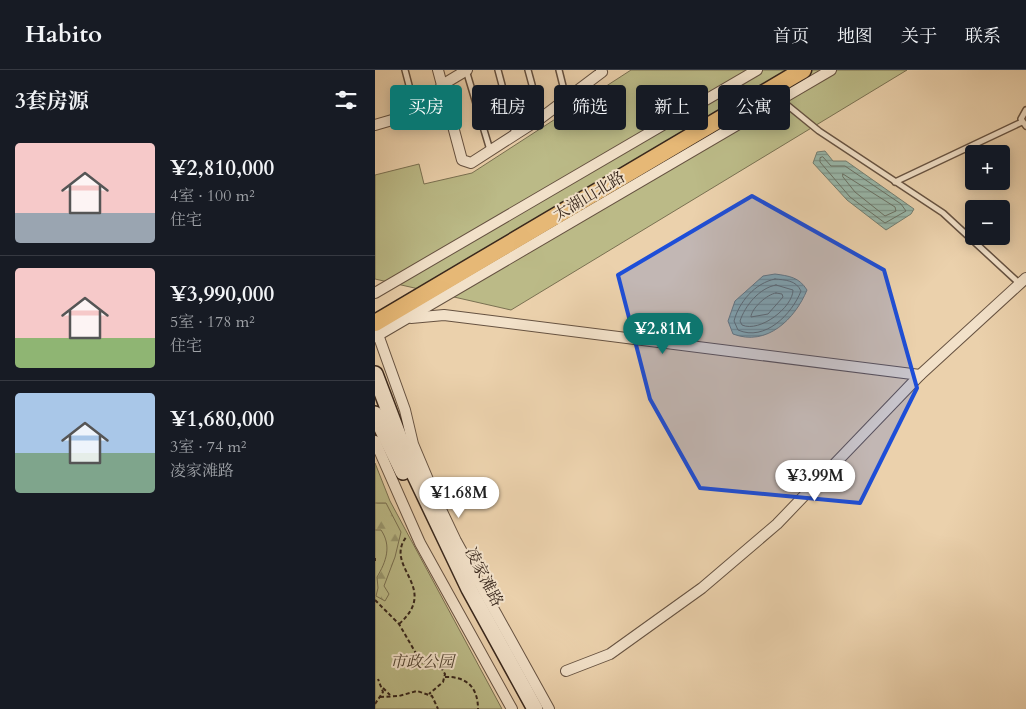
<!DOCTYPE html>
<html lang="zh">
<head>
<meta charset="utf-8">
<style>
  :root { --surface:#171b24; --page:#20242c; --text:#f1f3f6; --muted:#9ea1a6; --line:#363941; --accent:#0f766e }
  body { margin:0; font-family:Cardo,"Noto Serif SC",serif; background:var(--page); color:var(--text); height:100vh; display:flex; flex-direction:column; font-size:19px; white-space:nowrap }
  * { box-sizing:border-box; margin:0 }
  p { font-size:16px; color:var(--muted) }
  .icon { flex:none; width:28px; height:28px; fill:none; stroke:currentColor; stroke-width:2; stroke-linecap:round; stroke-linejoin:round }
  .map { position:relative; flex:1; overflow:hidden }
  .side { display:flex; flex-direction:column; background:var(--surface); width:375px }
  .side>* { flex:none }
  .top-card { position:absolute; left:15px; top:15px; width:475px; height:45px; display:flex; gap:10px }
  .tools { position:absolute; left:590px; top:75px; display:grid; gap:10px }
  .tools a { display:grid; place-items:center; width:45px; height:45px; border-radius:5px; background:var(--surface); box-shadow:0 2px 12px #0003; font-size:25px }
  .price { position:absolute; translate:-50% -42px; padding:0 11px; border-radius:18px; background:#fff; color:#222; font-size:16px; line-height:32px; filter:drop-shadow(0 1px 2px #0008) }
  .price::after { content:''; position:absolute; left:50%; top:30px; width:15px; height:11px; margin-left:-8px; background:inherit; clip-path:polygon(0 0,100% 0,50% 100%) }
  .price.on { background:var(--accent); color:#fff }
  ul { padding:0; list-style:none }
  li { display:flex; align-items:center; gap:15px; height:125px; padding:0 15px }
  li+li { border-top:1px solid var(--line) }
  li span { display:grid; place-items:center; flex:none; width:140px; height:100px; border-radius:5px; color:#555 }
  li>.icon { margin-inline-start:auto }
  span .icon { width:60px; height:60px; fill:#fffc; stroke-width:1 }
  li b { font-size:21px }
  h2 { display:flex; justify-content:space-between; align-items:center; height:60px; padding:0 15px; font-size:21px }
  .tag { padding:0 18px; border-radius:5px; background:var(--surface); box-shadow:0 2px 12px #0003; font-size:18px; line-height:45px }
  .tag.on { background:var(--accent); color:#fff }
  header { display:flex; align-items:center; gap:30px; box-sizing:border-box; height:70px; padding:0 25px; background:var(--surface); border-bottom:1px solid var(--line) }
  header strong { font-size:24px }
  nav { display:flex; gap:28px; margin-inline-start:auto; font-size:18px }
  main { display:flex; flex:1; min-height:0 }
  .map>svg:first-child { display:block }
</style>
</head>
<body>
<header>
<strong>Habito</strong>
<nav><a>首页</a><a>地图</a><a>关于</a><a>联系</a></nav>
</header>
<main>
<section class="side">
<h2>3套房源<svg class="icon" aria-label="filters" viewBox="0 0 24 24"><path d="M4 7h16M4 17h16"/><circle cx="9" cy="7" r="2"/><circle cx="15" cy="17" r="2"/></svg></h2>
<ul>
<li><span style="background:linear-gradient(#f6c9c9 70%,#9aa5b1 0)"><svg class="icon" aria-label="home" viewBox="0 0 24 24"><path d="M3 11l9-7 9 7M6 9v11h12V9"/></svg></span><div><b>¥2,810,000</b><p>4室 · 100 m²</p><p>住宅</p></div></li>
<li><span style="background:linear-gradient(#f6c9c9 70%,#8fb573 0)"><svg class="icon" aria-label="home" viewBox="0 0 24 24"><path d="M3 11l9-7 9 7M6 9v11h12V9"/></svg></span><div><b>¥3,990,000</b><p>5室 · 178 m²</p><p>住宅</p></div></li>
<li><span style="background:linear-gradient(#a9c7e8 60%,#7fa58c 0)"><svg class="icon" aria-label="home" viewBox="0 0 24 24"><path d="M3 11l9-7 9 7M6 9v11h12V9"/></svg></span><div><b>¥1,680,000</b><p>3室 · 74 m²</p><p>凌家滩路</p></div></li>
</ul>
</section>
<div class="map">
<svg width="651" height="639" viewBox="0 0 651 639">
  <defs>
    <pattern id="forest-firs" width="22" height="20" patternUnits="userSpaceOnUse" patternTransform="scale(1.25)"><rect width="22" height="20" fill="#bbba87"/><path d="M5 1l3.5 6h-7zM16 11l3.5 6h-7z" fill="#99976e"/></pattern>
    <pattern id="water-rules" width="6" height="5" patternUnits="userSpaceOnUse" patternTransform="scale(1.25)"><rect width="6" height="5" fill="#98b7aa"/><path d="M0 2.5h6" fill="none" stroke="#7d958a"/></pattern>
  </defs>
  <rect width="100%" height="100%" fill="#ebd1ac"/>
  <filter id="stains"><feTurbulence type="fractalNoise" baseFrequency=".004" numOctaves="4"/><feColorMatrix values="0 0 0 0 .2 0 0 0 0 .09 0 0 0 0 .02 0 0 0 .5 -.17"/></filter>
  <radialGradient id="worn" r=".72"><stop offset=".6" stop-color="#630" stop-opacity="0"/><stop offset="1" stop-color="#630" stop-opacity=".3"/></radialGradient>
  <g fill="#bbba87" stroke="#7a7152">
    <path d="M 256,0 L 532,0 L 136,240 L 0,209 L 0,105 L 44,94 L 49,114 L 97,103 Z"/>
    <path d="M 0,393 L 15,431 L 127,639 L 0,639 Z"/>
  </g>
  <path fill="url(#forest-firs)" stroke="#7a7152" d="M 0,433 L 11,433 L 26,462 L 20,487 L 9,516 L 14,524 L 10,531 L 1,526 L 3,518 L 2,507 C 11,492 17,476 6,460 L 0,460 Z"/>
  <g fill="url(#water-rules)" stroke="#727e72">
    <path d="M 450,81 L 458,91 L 471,91 L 539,139 L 536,144 L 511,160 L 472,130 L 438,93 L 442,82 Z"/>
    <path d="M 400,204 C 414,206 424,207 432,220 C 420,249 392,277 358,264 L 353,251 L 360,231 L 388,206 Z"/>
  </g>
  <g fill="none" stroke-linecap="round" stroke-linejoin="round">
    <g stroke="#687064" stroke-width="1">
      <path d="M 448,87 L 456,96 L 470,96 L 526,134 L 531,141 L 510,153 L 475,127 L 445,92 L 445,88 Z"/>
      <path d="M 468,104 L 520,137 L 521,141 L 510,146 L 480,122 L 468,107 Z"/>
      <path d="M 400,209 C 410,210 421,210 426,221 C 417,244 390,272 363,260 L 359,251 C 364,232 380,213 400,209 Z"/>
      <path d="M 401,215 L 418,220 C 418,237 385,263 367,255 L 365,251 C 370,236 384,218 401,215 Z"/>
      <path d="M 401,223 L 407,224 L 408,227 L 393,244 L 376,247 C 376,239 392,224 401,223 Z"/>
    </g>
    <g stroke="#665241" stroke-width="8">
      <g id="lane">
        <path d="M 30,0 L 35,19"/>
        <path d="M 91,0 L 115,80"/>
        <path d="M 123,0 L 140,64"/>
        <path d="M 153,0 L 166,48"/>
        <path d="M 184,0 L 191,28"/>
        <path d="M 406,30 L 444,61 L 568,143 L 645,214"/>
        <path d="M 651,40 L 646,49 L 651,56"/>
        <path d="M 520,112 L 647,52"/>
      </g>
    </g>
    <g stroke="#665241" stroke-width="12">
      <g id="street">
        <path d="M 63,0 L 87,90 L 96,93 L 166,48 L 227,2 L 226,0"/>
        <path d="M 0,55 L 24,48 L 63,23 L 67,15 L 92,0"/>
        <path d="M 0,223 L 382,0"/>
        <path d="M 36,248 L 69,245 L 545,305"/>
        <path d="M 1,259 L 30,340 L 38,374 L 62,431 L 81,471 L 174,639"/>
        <path d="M 0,267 L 456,0"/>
        <path d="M 0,371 L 45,473 L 137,639"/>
        <path d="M 191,601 L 235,584 L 327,518 L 402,454 L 545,305 L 651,208"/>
      </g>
    </g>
    <g stroke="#39281d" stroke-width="18">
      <g id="secondary">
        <path d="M 0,304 L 33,391 L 94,519 L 160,639"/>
        <path d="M 0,344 L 28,402"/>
      </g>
    </g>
    <g stroke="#39281d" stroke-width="19">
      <path id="primary" d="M 0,253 L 428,0"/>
    </g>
    <g stroke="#39281d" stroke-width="2" stroke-dasharray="4 2.5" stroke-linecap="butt">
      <path d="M 0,488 L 0,491"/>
      <path d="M 0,530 L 24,554 L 46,592 L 67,599 L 70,604 L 68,612 L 54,624"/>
      <path d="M 24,554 C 66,517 7,497 32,466"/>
      <path d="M 70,607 C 92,606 103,618 103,639"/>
      <path d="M 8,618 L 15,625"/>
      <path d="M 5,627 L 24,626 L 42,621 L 57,626 L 63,639"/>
      <path d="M 0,634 L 8,622 L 3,609"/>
    </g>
    <use href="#lane" stroke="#f2e1c9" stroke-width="5"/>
    <use href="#street" stroke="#f2e1c9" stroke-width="10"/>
    <use href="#secondary" stroke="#f2e1c9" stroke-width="15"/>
    <use href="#primary" stroke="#e6b876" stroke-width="16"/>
  </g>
  <path fill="#1d4ed8" fill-opacity="0.2" stroke="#1d4ed8" stroke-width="4" stroke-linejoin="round" d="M 377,126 L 509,200 L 542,318 L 485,433 L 325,418 L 275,329 L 243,205 Z"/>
  <g text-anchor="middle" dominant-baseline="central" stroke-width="4" stroke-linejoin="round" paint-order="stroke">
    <g font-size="16" fill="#39281d" stroke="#f2e1c9">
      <text transform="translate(214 126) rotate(-31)">太湖山北路</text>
      <text transform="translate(109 507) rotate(63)">凌家滩路</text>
    </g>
    <g font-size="16" font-style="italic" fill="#534532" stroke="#f2e1c9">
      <text x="47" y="592">市政公园</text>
    </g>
  </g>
  <rect width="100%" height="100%" filter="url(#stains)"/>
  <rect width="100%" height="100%" fill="url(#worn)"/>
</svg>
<div class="tools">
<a>+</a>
<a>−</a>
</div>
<b class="price on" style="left:288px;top:285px">¥2.81M</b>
<b class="price" style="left:440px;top:432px">¥3.99M</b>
<b class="price" style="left:84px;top:449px">¥1.68M</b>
<div class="top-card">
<a class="tag on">买房</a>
<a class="tag">租房</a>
<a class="tag">筛选</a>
<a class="tag">新上</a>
<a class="tag">公寓</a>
</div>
</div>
</main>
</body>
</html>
